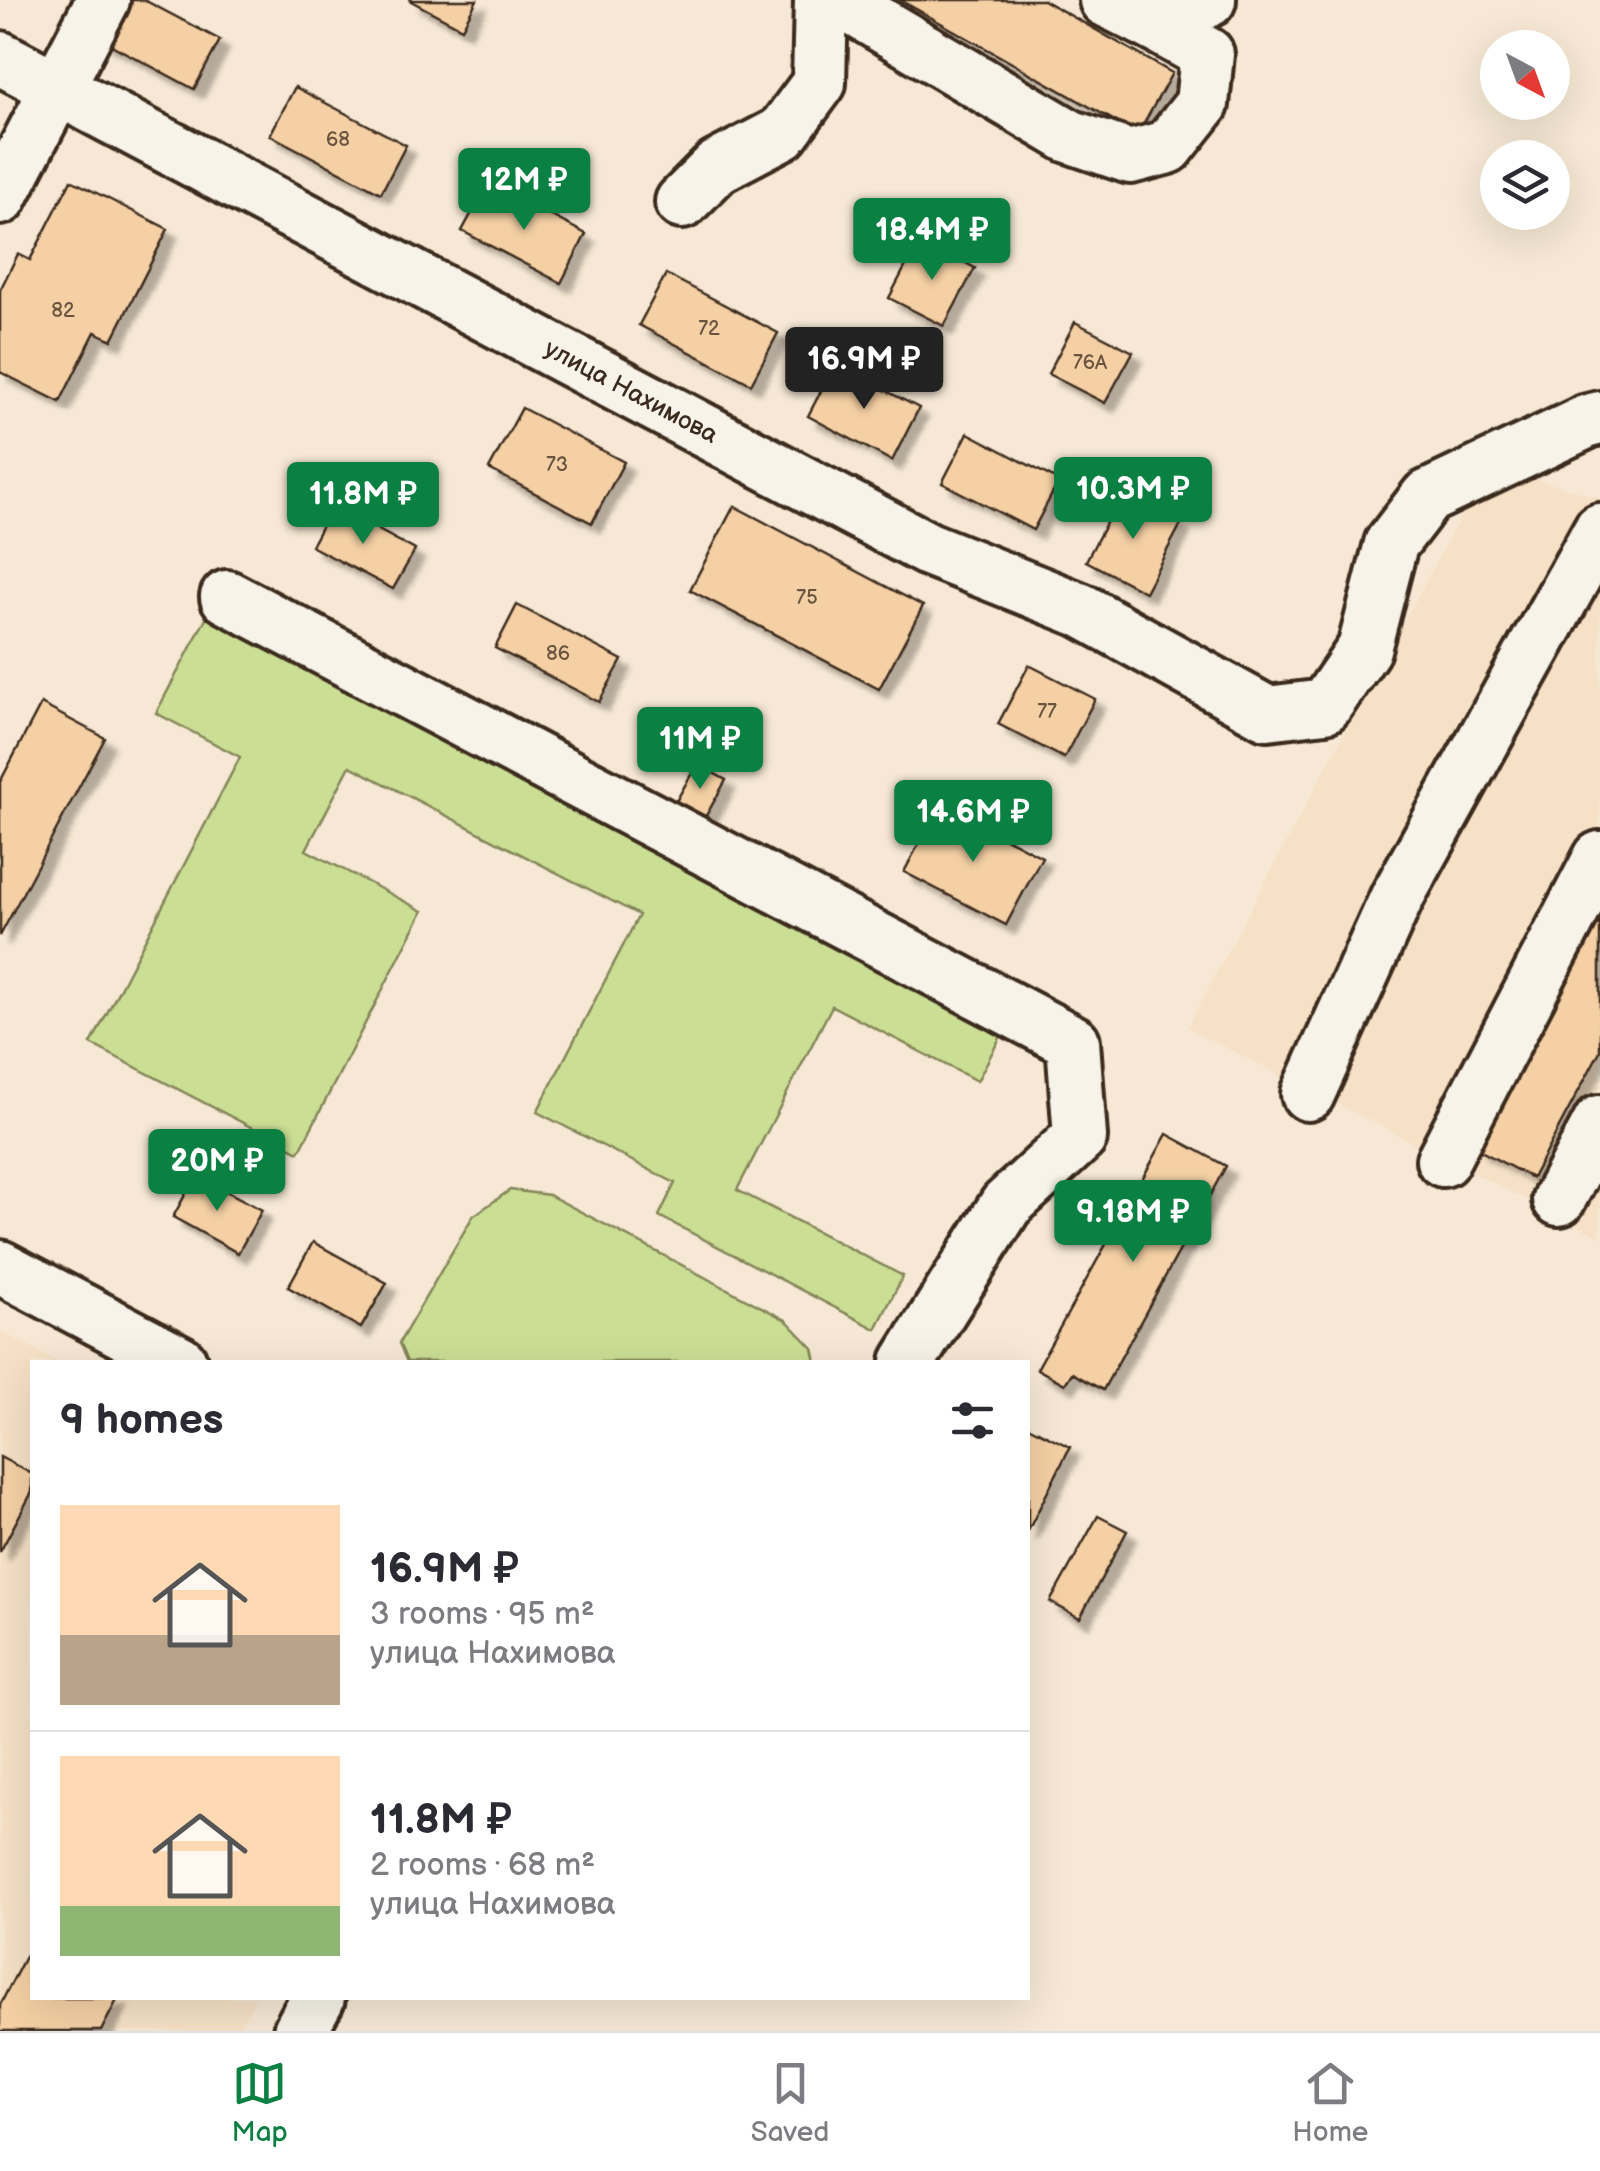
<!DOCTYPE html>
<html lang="en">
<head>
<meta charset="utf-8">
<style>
  :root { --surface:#fff; --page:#f2f2f3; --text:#2b2b33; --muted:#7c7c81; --line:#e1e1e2; --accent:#0b8043 }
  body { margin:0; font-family:"Balsamiq Sans",sans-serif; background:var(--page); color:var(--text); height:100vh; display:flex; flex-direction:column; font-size:38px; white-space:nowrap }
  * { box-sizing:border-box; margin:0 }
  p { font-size:32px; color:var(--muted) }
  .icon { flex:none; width:55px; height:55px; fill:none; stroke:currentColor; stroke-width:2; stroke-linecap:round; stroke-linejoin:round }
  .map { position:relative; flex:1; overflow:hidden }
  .panel { position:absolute; left:30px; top:1360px; width:1000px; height:640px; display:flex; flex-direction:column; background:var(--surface); border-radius:0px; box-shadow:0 10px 40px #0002 }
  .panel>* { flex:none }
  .needle { width:65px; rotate:139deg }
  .controls { position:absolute; left:1480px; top:30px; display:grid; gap:20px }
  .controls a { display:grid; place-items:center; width:90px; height:90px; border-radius:50%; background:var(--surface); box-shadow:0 10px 40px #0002; font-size:50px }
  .price { position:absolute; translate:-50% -85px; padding:0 22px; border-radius:10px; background:var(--accent); color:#fff; font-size:32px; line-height:65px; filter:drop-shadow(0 2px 5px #0008) }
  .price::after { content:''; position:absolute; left:50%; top:60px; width:30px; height:22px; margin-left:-15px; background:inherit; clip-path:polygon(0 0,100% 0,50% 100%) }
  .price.current { background:#222; color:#fff }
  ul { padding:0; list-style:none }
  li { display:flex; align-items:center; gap:30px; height:250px; padding:0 30px }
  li+li { border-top:2px solid var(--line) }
  li span { display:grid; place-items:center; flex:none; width:280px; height:200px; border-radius:0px; color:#555 }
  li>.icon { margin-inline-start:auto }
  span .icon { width:120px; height:120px; fill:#fffc; stroke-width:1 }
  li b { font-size:42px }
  h2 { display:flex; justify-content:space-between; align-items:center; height:120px; padding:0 30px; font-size:42px }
  .dock { display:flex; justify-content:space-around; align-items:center; height:140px; border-top:2px solid var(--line); background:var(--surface); font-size:28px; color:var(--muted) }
  .dock a { display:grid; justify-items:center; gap:5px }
  .dock .current { color:var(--accent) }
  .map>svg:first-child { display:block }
</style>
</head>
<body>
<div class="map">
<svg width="1600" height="2031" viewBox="0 0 1600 2031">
  <defs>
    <filter id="shadow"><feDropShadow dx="9" dy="9" stdDeviation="2.5" flood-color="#0004"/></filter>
  </defs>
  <rect width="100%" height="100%" fill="#f6e8d4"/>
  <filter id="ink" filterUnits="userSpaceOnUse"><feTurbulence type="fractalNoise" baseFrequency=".01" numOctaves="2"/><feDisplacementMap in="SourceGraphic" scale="20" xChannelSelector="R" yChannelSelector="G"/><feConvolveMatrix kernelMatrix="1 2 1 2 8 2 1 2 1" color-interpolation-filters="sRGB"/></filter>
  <g filter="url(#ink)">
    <g fill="#f6e1c6">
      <path d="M 1488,465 L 1600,498 L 1600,1237 L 1187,1028 Z"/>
      <path d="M 0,1331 L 58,1362 L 32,1362 L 32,1998 L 256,1998 L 237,2031 L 0,2031 Z"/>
    </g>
    <g fill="#cbdf94" stroke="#838459" stroke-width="2.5">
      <path d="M 212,607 L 1010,1019 L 977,1081 L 832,1006 L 737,1190 L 903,1276 L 876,1329 L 659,1216 L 675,1183 L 537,1112 L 639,915 L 350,766 L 306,850 L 423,911 L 299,1152 L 91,1044 L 240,757 L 156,713 Z"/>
      <path d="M 510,1190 L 549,1195 L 786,1320 L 813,1348 L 816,1362 L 407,1362 L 399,1343 L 473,1216 Z"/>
    </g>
    <g fill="#f5d0a5" stroke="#3b2a1e" stroke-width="2.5" filter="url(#shadow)">
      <path d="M 123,0 L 144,0 L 220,40 L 194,89 L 102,40 Z"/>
      <path d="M 409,0 L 477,0 L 462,28 Z"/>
      <path d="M 900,0 L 1043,0 L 1172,73 L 1138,134 Z"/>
      <path d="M 295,87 L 406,145 L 381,193 L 270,135 Z"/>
      <path d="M 71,180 L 168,229 L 112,340 L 95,332 L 60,402 L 0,372 L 0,290 L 18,254 L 30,260 Z"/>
      <path d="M 488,183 L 586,234 L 561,283 L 462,231 Z"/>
      <path d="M 920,239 L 975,268 L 944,326 L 889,298 Z"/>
      <path d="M 666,274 L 778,333 L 751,384 L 639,325 Z"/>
      <path d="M 1075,322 L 1133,352 L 1105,403 L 1048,374 Z"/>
      <path d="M 835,364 L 919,408 L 892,461 L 808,416 Z"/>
      <path d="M 522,408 L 624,462 L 592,523 L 489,469 Z"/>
      <path d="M 968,433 L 1059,481 L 1033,530 L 942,483 Z"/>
      <path d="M 1122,493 L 1181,524 L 1145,592 L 1086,561 Z"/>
      <path d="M 333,505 L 415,550 L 393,589 L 311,546 Z"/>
      <path d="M 734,506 L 923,606 L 879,689 L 690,590 Z"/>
      <path d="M 517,605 L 622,660 L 599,702 L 495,648 Z"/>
      <path d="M 1029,665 L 1095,699 L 1064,758 L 998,724 Z"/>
      <path d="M 41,704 L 105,738 L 0,936 L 0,782 Z"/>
      <path d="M 697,764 L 726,780 L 703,821 L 674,805 Z"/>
      <path d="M 940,804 L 1042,857 L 1006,925 L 904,872 Z"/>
      <path d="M 1600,917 L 1600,1051 L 1532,1178 L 1477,1149 Z"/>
      <path d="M 1167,1134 L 1226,1166 L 1103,1390 L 1072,1373 L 1065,1384 L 1037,1369 Z"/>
      <path d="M 196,1175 L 262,1210 L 238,1253 L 173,1217 Z"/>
      <path d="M 313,1242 L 387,1283 L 361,1328 L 288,1287 Z"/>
      <path d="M 1028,1426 L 1070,1447 L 1028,1531 Z"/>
      <path d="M 0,1457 L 32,1474 L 32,1492 L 0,1552 Z"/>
      <path d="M 1098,1516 L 1127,1531 L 1080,1618 L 1050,1602 Z"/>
      <path d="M 28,1951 L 32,1953 L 32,1998 L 118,1998 L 101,2031 L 0,2031 L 0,2005 Z"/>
    </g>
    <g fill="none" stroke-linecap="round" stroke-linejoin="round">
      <g stroke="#3b2a1e" stroke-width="60">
        <g id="minor">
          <path d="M 839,0 L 1069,136 L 1130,157 L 1168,147 L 1202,104 L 1207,54 L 1157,26"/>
          <path d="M 1106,0 L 1157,26 L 1209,0"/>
          <path d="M 0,58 L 928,549 L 1081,610 L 1267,713 L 1325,706 L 1364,649 L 1391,544 L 1427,497 L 1588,421 L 1600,418"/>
          <path d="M 0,198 L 103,0"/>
          <path d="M 682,202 L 717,167 L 782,133 L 819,83 L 821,0"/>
          <path d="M 227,597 L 1073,1042 L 1080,1137 L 1006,1205 L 908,1362"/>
          <path d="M 1308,1094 L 1397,897 L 1600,530"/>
          <path d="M 1443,1160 L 1600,858"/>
          <path d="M 1559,1199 L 1600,1122"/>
          <path d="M 0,1267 L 180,1362"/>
          <path d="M 300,2031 L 318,1998"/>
        </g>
      </g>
      <use href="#minor" stroke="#f7f3e8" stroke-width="52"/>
    </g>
  </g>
  <g text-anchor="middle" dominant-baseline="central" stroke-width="9" stroke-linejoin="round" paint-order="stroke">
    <g font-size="20" fill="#6a5440">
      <text x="338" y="140">68</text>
      <text x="63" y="311">82</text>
      <text x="709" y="329">72</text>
      <text x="1090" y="363">76А</text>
      <text x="557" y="465">73</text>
      <text x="807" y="598">75</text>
      <text x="558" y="654">86</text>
      <text x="1047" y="712">77</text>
    </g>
    <g font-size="25" fill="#3b2a1e" stroke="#f7f3e8">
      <text transform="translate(631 392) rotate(28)">улица Нахимова</text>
    </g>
  </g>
</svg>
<div class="controls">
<a><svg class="needle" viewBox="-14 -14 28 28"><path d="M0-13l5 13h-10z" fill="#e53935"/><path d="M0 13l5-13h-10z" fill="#7c7c81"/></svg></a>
<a><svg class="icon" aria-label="layers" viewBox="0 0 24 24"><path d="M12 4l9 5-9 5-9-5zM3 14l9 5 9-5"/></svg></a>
</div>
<b class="price" style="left:524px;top:233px">12M ₽</b>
<b class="price" style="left:932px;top:283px">18.4M ₽</b>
<b class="price current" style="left:864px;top:412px">16.9M ₽</b>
<b class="price" style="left:1133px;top:542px">10.3M ₽</b>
<b class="price" style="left:363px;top:547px">11.8M ₽</b>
<b class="price" style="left:700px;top:792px">11M ₽</b>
<b class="price" style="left:973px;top:865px">14.6M ₽</b>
<b class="price" style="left:217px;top:1214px">20M ₽</b>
<b class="price" style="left:1133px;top:1265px">9.18M ₽</b>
<section class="panel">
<h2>9 homes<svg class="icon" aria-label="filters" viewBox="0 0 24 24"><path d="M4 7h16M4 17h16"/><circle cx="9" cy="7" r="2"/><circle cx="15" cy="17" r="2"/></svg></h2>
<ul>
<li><span style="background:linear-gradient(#ffd9b3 65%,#b9a48a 0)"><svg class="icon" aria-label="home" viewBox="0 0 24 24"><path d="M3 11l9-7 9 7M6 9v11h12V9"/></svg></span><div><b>16.9M ₽</b><p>3 rooms · 95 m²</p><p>улица Нахимова</p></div></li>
<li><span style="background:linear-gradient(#ffd9b3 75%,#8fb573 0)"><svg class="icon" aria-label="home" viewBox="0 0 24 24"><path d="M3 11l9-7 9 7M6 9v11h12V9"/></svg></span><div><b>11.8M ₽</b><p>2 rooms · 68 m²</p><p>улица Нахимова</p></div></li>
</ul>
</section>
</div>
<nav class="dock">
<a class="current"><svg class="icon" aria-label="map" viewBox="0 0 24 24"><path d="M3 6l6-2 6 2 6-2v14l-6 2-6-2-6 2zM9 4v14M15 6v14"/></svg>Map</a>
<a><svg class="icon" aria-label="saved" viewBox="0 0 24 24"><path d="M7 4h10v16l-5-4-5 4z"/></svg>Saved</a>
<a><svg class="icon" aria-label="home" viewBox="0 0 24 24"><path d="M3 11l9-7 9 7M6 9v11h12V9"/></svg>Home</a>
</nav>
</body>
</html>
